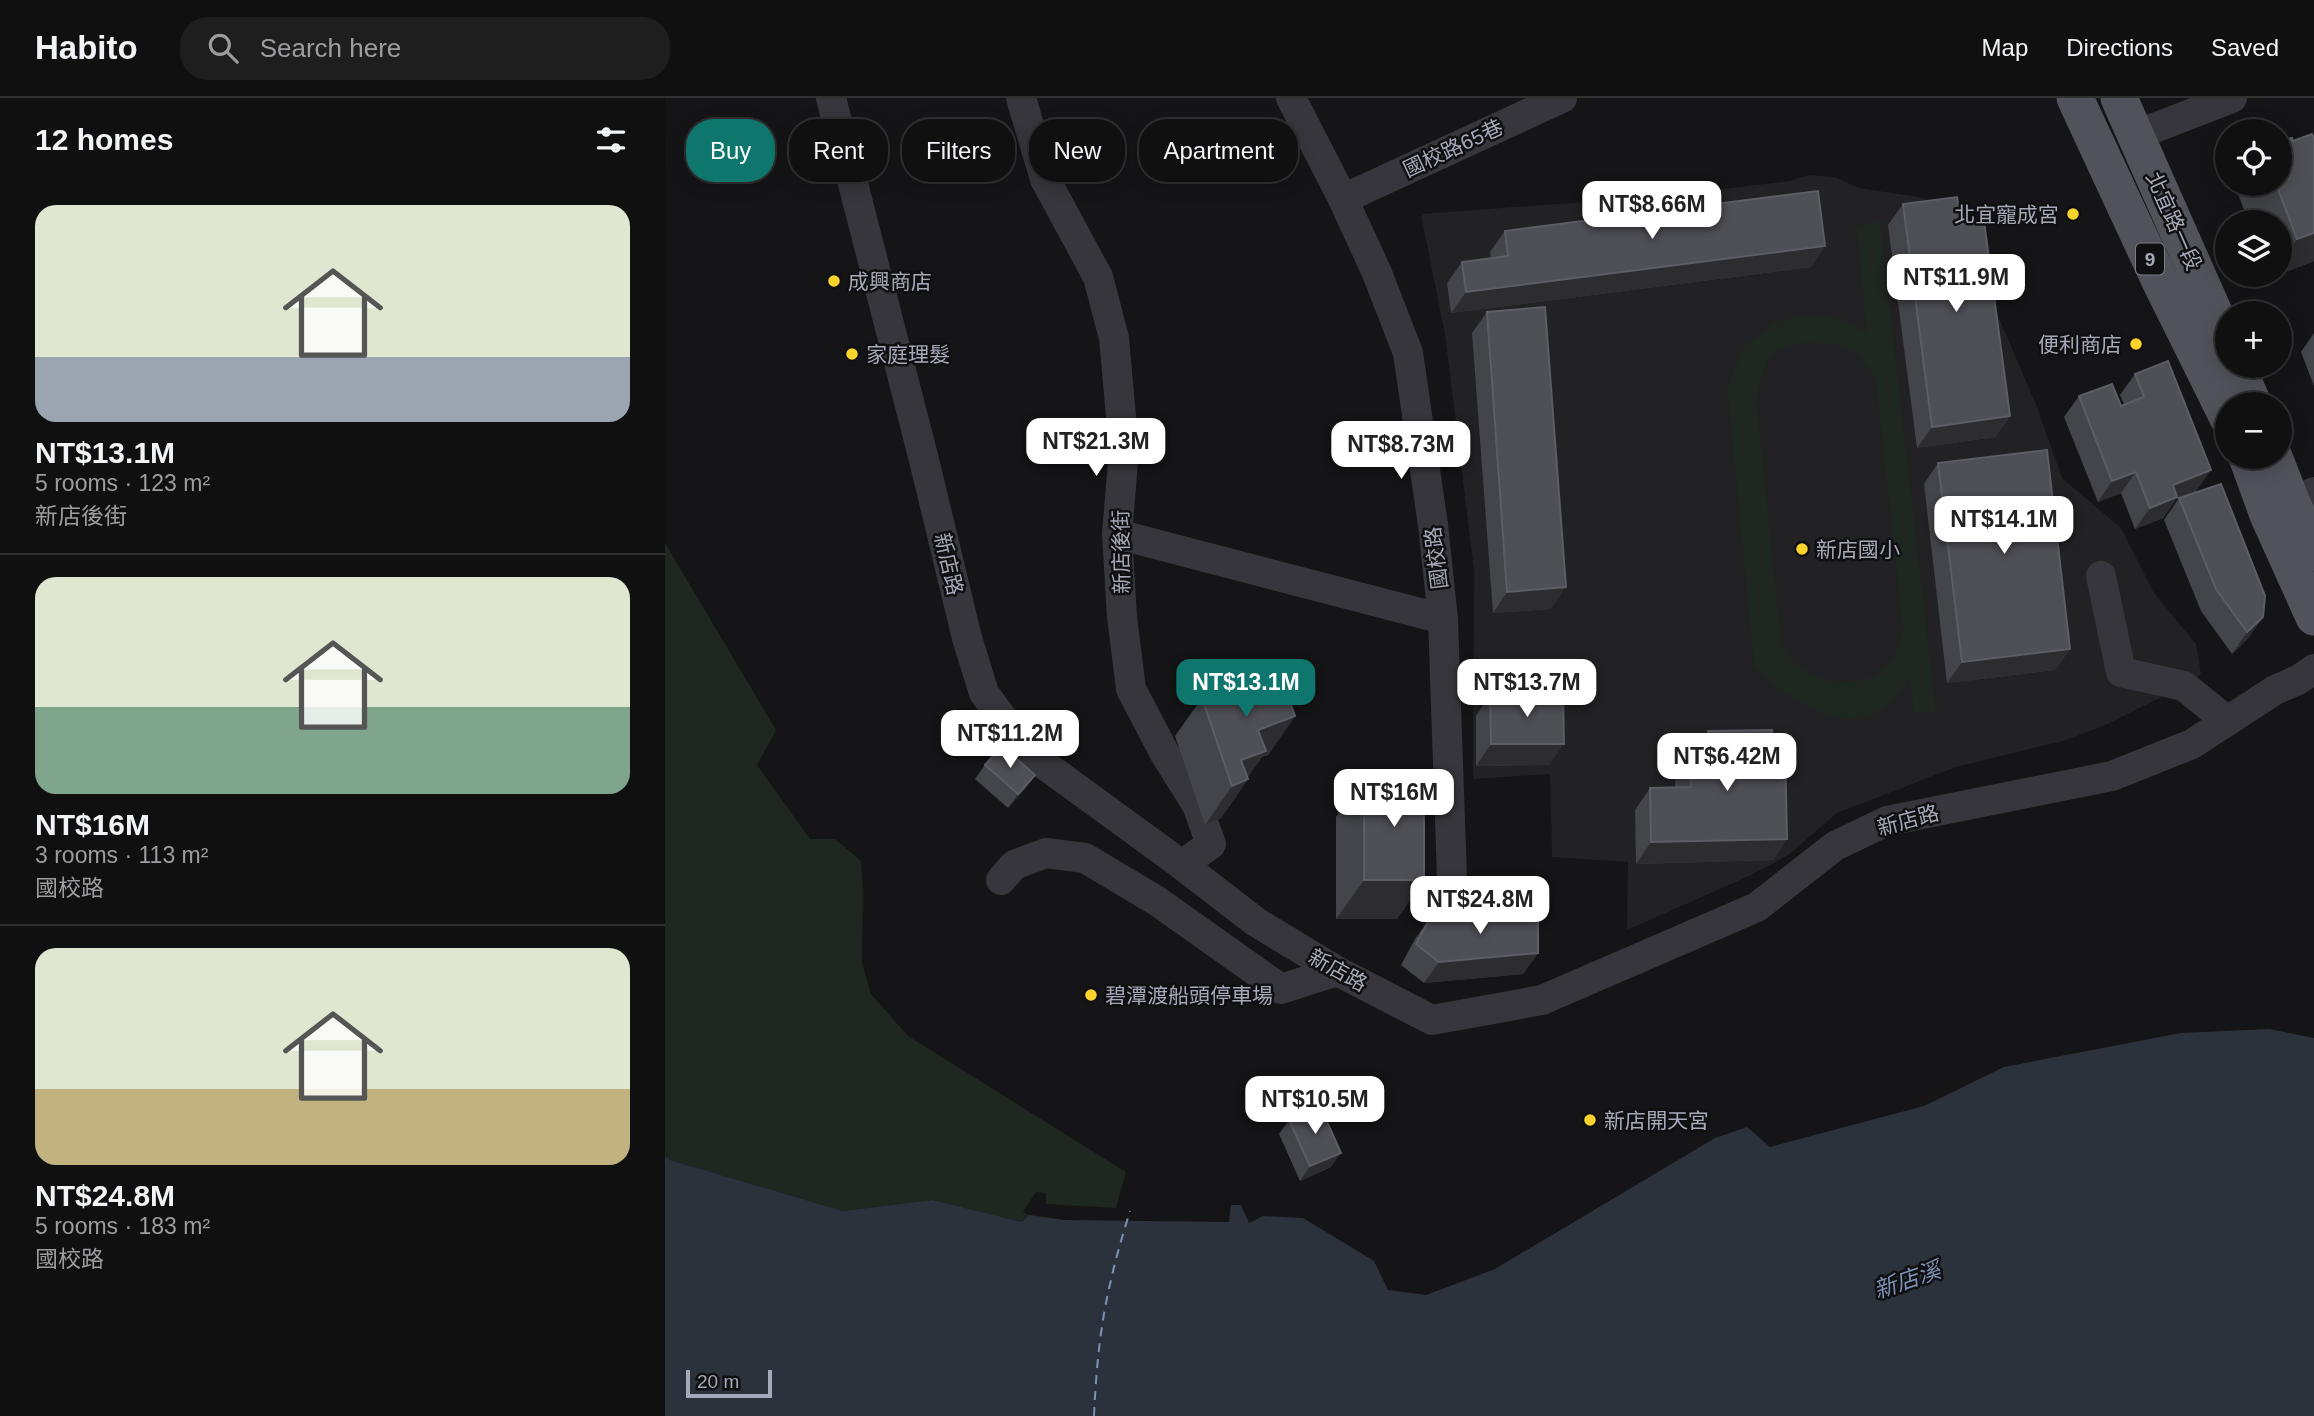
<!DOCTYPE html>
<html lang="en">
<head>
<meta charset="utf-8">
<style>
  :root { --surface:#101011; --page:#1e1e1f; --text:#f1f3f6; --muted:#9c9d9f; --line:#303031; --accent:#0f766e }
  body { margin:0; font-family:Helvetica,"Noto Sans TC",sans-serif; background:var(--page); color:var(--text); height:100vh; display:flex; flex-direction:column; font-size:26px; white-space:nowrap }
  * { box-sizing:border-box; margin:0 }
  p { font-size:23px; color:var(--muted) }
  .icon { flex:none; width:38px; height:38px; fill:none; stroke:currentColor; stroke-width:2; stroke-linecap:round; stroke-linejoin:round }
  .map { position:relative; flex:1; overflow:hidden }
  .sheet { display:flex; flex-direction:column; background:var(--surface); width:665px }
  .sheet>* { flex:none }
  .top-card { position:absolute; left:21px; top:21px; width:665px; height:63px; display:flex; gap:14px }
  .buttons { position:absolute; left:1550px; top:21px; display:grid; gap:14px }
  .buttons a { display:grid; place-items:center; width:77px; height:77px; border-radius:50%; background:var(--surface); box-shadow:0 4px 18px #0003,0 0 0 2px var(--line); font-size:35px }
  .scale { position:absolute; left:21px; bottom:18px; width:86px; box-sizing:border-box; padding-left:7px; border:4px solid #a6a9b8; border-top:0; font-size:19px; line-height:24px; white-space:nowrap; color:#a6a9b8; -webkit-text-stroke:5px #101012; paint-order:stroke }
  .price { position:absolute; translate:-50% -60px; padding:0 16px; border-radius:14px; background:#fff; color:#222; font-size:23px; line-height:46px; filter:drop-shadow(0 2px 4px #0008) }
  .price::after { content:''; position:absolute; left:50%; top:42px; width:21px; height:16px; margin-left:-10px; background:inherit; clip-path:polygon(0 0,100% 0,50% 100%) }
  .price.selected { background:var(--accent); color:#fff }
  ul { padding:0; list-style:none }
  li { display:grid; align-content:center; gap:14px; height:371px; padding:0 35px }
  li+li { border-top:2px solid var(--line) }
  li span { display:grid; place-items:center; height:217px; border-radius:21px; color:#555 }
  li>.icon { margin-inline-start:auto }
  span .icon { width:126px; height:126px; fill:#fffc; stroke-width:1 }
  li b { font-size:30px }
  h2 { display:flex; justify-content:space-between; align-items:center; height:84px; padding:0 35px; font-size:30px }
  .pill { padding:0 24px; border-radius:28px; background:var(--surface); box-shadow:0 4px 18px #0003,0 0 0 2px var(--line); font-size:24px; line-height:63px }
  .pill.selected { background:var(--accent); color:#fff }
  header { display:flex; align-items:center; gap:42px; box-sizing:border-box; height:98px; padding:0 35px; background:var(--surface); border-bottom:2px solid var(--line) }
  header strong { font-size:33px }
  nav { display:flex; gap:38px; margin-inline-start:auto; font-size:24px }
  .search { width:490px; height:63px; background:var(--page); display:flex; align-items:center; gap:18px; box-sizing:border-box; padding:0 24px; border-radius:28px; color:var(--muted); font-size:26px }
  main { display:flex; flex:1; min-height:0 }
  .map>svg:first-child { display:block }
</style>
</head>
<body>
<header>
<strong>Habito</strong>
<div class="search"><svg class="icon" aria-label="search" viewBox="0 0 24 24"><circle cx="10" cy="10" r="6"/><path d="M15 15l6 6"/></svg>Search here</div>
<nav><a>Map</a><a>Directions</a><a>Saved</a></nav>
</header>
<main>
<section class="sheet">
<h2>12 homes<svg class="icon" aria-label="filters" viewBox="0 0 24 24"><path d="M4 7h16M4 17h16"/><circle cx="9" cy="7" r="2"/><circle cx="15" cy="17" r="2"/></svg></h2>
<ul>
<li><span style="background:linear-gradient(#dfe7d0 70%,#9aa5b1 0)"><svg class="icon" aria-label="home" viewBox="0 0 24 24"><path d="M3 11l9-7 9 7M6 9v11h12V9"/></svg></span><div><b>NT$13.1M</b><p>5 rooms · 123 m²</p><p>新店後街</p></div></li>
<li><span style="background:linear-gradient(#dfe7d0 60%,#7fa58c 0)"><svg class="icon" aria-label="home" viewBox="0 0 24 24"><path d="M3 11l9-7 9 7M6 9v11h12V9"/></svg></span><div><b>NT$16M</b><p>3 rooms · 113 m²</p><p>國校路</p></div></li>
<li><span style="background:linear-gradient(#dfe7d0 65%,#c2b280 0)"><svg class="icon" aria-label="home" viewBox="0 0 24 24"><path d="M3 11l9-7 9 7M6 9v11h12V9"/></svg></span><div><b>NT$24.8M</b><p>5 rooms · 183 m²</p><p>國校路</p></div></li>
</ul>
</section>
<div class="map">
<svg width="1649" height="1318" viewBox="0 0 1649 1318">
  <rect width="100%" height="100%" fill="#151517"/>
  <path fill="#222124" d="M 1143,77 L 1170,79 L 1194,90 L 1259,100 L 1308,140 L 1325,199 L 1372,309 L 1397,380 L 1456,430 L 1489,495 L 1531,546 L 1536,576 L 1519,588 L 1440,627 L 1402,642 L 1291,669 L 1172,715 L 1122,758 L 1082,779 L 962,832 L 963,764 L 887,759 L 885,676 L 808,681 L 809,472 L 780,236 L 756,116 L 988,99 L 1126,83 Z"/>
  <g fill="#1f2721" fill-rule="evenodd">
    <path d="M 1215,123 L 1271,614 L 1249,616 L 1245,580 C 1235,593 1225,608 1210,616 C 1183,629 1146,613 1122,597 C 1110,589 1100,577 1089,567 L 1062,289 L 1079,248 L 1109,225 L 1134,218 L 1175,219 L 1202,235 L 1191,128 ZM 1167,245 C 1191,253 1199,261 1211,284 L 1238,532 C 1235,542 1233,555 1226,563 C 1203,592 1159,590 1132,566 C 1126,561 1121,551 1116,544 L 1092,306 C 1099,249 1112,244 1167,245 Z"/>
    <path d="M 0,445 L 111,632 L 92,667 L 145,741 L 170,741 L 196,763 L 198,791 L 197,865 L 206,896 L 243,938 L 461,1074 L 451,1110 L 381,1106 L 381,1095 L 371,1094 L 358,1114 L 364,1117 L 357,1124 L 268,1102 L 178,1113 L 5,1062 L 0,1058 Z"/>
  </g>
  <path fill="#2b323c" d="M 1604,931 L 1649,940 L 1649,1318 L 0,1318 L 0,1058 L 5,1062 L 178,1113 L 268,1102 L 357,1124 L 364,1117 L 400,1122 L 564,1124 L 566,1107 L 576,1107 L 584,1125 L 598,1118 L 638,1120 L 709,1163 L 723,1192 L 761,1197 L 830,1171 L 1050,1040 L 1082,1029 L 1105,1049 L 1259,1008 L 1339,969 L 1516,935 Z"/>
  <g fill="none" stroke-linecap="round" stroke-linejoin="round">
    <path stroke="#7c91b4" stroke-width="2" stroke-dasharray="9 7" stroke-linecap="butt" d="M 429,1318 C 431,1273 435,1227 446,1182 C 451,1159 458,1136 465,1113"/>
    <g stroke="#36363c" stroke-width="30">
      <path d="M 166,0 L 259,362 L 302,540 L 319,595 L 362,654 L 517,767 L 591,824 L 672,873 L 767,922 L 877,902 L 1092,809 L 1170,748 L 1222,723 L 1447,678 L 1527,646 L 1610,592 L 1633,582 L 1649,571"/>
      <path d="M 356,0 L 380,81 L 433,179 L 449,240 L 459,352 L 452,436 L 457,519 L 466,591 L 500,656 L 532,707 L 546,746 L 517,767"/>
      <path d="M 626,0 L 678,101 L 712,175 L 743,255 L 768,427 L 778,521 L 787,780"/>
      <path d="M 1471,37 L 1567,0"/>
      <path d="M 678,101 L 897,0"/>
      <path d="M 1606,415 L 1649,394"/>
      <path d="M 452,436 L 778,521"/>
      <path d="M 1436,478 L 1456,574 L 1519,588 L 1562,623"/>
      <path d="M 336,782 L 349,767 L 381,755 L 420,760 L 492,803 L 616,891 L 672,873"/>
    </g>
    <g stroke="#52525b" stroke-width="37">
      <path d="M 1410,0 L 1495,183 L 1563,320"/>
      <path d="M 1454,0 L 1563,246"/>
      <path d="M 1572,268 L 1588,306"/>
      <path d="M 1582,359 L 1603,417 L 1649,519"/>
      <path d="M 1609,359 L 1627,405 L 1649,455"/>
    </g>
  </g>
  <g fill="#44454a">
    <path d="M 1649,41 L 1649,163 L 1615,176 L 1615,124 L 1584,124 L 1569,86 L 1615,86 L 1615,44 Z"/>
    <path d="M 1238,106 L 1296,126 L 1345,318 L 1330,339 L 1252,350 L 1223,127 Z"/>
    <path d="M 840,133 L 1160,148 L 1146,169 L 786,215 L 782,185 L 797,164 L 826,160 L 825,154 Z"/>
    <path d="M 822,214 L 886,511 L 828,515 L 807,235 Z"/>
    <path d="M 1649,235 L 1649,288 L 1636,254 Z"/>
    <path d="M 1470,276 L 1531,393 L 1511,401 L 1498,420 L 1470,431 L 1456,395 L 1433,404 L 1399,319 L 1414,298 L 1456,308 L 1459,306 L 1455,297 Z"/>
    <path d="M 1273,365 L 1405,551 L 1390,572 L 1282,585 L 1259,386 Z"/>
    <path d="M 1514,400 L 1598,519 L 1583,540 L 1567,556 L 1536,513 L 1499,422 Z"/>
    <path d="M 825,597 L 884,667 L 811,668 L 811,618 Z"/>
    <path d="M 537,600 L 630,618 L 603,657 L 597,659 L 582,680 L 583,681 L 556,720 L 540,727 L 510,638 Z"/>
    <path d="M 1043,633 L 1107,649 L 1122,741 L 1108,762 L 971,766 L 970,712 L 985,690 L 1010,690 L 1010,680 L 1025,658 L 1028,658 L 1028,655 Z"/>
    <path d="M 320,667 L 370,677 L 360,691 L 343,710 L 310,681 Z"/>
    <path d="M 699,680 L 759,782 L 732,821 L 671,821 L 671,719 Z"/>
    <path d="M 765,820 L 873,855 L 858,876 L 759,885 L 736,867 L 750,841 Z"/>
    <path d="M 624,1022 L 666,1069 L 635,1083 L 614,1036 Z"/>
  </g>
  <g fill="#2d2d31">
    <path d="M 1649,135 L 1649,163 L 1615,176 L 1615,166 L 1632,141 Z"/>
    <path d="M 1160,148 L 1146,169 L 786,215 L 801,194 Z"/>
    <path d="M 1345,318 L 1330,339 L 1252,350 L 1267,329 Z"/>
    <path d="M 1546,372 L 1531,393 L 1511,401 L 1498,420 L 1470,431 L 1485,410 L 1508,387 Z"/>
    <path d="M 1471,374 L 1456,395 L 1433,404 L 1447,383 Z"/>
    <path d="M 901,489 L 886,511 L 828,515 L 842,494 Z"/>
    <path d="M 1598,519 L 1583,540 L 1567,556 L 1582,534 Z"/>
    <path d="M 1405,551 L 1390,572 L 1282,585 L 1297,564 Z"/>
    <path d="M 630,618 L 603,657 L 597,659 L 580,683 L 583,681 L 556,720 L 540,727 L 567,688 L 564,680 L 593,632 Z"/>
    <path d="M 826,646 L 899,646 L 884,667 L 811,668 Z"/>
    <path d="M 370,677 L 360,691 L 343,710 L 353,696 Z"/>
    <path d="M 1122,741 L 1108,762 L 971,766 L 986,744 Z"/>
    <path d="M 699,782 L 759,782 L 732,821 L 671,821 Z"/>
    <path d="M 873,855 L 858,876 L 759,885 L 774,864 Z"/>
    <path d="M 676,1055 L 666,1069 L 635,1083 L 645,1068 Z"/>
  </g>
  <g fill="#4f4f56" stroke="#5c5d65" stroke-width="2">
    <path d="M 1647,36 L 1649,41 L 1649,135 L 1632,141 L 1611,86 L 1615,86 L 1615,43 L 1627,40 L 1628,43 Z"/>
    <path d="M 1153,93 L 1160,148 L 801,194 L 797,164 L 843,158 L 840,133 Z"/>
    <path d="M 1292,99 L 1296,126 L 1319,123 L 1345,318 L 1267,329 L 1238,106 Z"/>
    <path d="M 880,209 L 901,489 L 842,494 L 822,214 Z"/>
    <path d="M 1503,263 L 1546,372 L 1508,387 L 1512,399 L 1485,410 L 1471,374 L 1447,383 L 1414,298 L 1447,286 L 1456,308 L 1479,299 L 1470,276 Z"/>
    <path d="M 1382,352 L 1405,551 L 1297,564 L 1273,365 Z"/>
    <path d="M 1556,386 L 1600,498 L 1598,519 L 1582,534 L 1551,491 L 1514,400 Z"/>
    <path d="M 613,572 L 630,618 L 593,632 L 601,653 L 576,662 L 583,681 L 567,688 L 537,600 Z"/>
    <path d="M 898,596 L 899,646 L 826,646 L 825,597 Z"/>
    <path d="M 1107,632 L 1107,649 L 1120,648 L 1122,741 L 986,744 L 985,690 L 1026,689 L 1025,658 L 1044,658 L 1043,633 Z"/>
    <path d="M 337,648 L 370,677 L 353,696 L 320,667 Z"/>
    <rect x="699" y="680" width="60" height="102"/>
    <path d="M 873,814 L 873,855 L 774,864 L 751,846 L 765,820 Z"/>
    <path d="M 655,1008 L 676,1055 L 645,1068 L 624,1022 Z"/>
  </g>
  <g fill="#fad32b" stroke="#101012" stroke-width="2.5">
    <circle cx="1408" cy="116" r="7"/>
    <circle cx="169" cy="183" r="7"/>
    <circle cx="1471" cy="246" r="7"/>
    <circle cx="187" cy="256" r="7"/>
    <circle cx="1137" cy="451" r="7"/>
    <circle cx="426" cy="897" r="7"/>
    <circle cx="925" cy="1022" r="7"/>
  </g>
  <g text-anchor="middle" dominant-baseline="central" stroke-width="5" stroke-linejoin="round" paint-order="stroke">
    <rect fill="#101012" stroke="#797b86" stroke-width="2" x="1471" y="145.5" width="28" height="31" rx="5"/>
    <g font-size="19" font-weight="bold" fill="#a6a9b8">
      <text x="1485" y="161">9</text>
    </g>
    <g font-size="21" fill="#a6a9b8" stroke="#101012">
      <text transform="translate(788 50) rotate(-25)">國校路65巷</text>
      <text transform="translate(1509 123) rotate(66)">北宜路一段</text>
      <text transform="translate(456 454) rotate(-91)">新店後街</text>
      <text transform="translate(771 460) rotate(-97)">國校路</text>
      <text transform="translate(284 466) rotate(77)">新店路</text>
      <text transform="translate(1243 722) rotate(-15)">新店路</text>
      <text transform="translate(673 872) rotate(29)">新店路</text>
    </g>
    <g font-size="21" fill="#a6a9b8" stroke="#101012" text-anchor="start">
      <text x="1394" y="116" text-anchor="end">北宜寵成宮</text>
      <text x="183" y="183">成興商店</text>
      <text x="1457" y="246" text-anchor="end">便利商店</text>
      <text x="201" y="256">家庭理髮</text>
      <text x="1151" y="451">新店國小</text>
      <text x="440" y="897">碧潭渡船頭停車場</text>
      <text x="939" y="1022">新店開天宮</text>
    </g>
    <g font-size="23" font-style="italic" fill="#7c91b4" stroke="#101012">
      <text transform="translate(1242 1182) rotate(-19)">新店溪</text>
    </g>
  </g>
</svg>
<div class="buttons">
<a><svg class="icon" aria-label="locate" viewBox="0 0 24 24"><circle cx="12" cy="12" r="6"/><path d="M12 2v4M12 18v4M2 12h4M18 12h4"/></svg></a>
<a><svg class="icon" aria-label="layers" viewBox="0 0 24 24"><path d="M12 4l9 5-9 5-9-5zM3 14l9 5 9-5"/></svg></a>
<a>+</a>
<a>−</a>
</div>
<div class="scale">20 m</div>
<b class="price" style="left:987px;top:143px">NT$8.66M</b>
<b class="price" style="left:1291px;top:216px">NT$11.9M</b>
<b class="price" style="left:431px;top:380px">NT$21.3M</b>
<b class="price" style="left:736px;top:383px">NT$8.73M</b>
<b class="price" style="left:1339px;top:458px">NT$14.1M</b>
<b class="price selected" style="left:581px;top:621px">NT$13.1M</b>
<b class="price" style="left:862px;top:621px">NT$13.7M</b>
<b class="price" style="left:345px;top:672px">NT$11.2M</b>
<b class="price" style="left:1062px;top:695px">NT$6.42M</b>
<b class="price" style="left:729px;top:731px">NT$16M</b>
<b class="price" style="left:815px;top:838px">NT$24.8M</b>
<b class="price" style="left:650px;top:1038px">NT$10.5M</b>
<div class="top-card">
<a class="pill selected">Buy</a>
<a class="pill">Rent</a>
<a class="pill">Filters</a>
<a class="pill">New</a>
<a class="pill">Apartment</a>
</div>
</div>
</main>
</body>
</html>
